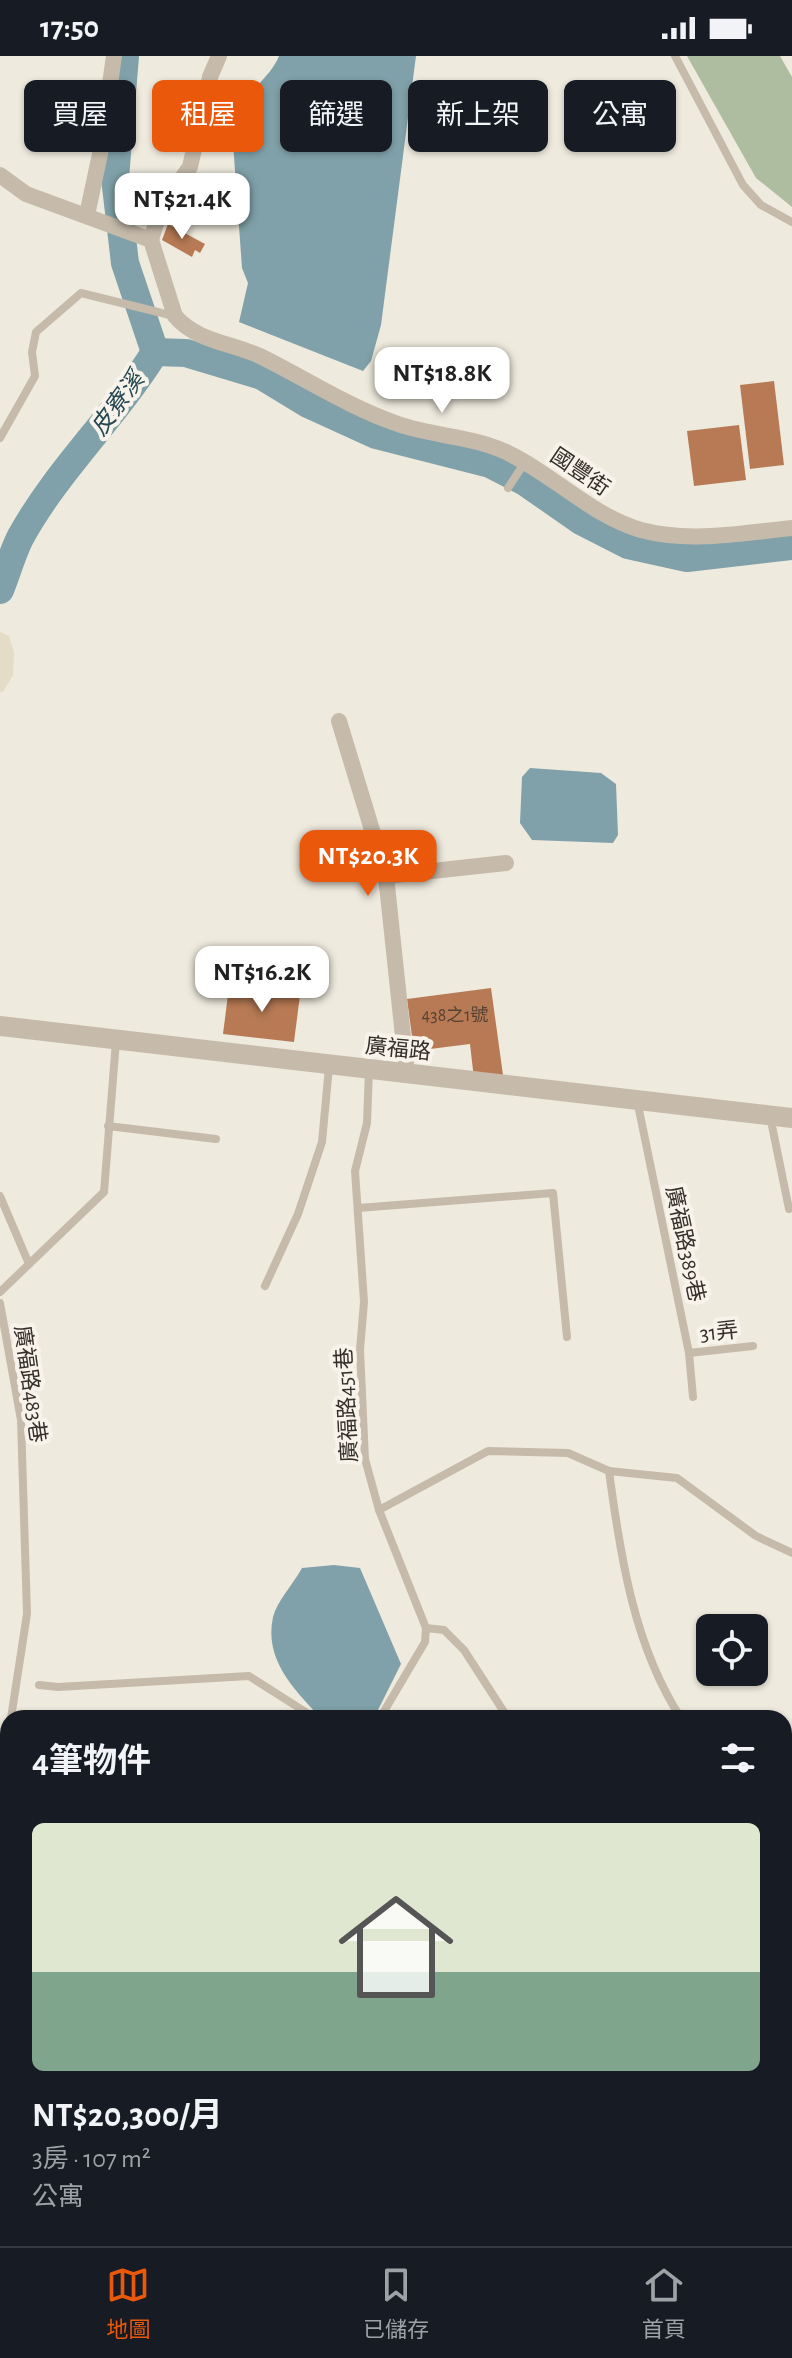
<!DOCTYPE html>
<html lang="zh-TW">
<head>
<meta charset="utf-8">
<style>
  :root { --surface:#171b24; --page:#20242c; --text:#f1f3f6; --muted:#9ea1a6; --line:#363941; --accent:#ea580c }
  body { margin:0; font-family:"Alegreya Sans","Noto Sans TC",sans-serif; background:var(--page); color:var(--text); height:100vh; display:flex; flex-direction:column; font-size:30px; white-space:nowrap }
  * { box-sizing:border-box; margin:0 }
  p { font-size:26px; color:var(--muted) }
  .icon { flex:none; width:44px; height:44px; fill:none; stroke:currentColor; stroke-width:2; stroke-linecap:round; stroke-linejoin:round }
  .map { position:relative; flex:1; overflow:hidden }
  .panel { position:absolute; left:0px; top:1654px; width:792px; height:536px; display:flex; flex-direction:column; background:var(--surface); border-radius:24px 24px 0 0; box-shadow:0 2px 6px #0004 }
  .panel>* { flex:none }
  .top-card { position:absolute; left:24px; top:24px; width:744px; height:72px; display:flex; gap:16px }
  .controls { position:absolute; left:696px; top:1558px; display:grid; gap:16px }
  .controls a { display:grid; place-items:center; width:72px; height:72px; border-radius:12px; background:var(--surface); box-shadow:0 2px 6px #0004; font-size:40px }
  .price { position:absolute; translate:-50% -68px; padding:0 18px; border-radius:16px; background:#fff; color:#222; font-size:26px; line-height:52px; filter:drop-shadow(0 2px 4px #0008) }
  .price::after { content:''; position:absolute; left:50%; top:48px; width:24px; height:18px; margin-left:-12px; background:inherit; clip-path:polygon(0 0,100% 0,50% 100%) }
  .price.current { background:var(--accent); color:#fff }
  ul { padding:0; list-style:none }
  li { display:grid; align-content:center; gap:16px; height:424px; padding:0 32px }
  li span { display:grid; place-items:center; height:248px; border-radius:12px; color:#555 }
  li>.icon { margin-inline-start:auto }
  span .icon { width:144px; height:144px; fill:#fffc; stroke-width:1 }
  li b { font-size:34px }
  h2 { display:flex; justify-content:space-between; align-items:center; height:96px; padding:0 32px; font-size:34px }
  .chip { padding:0 28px; border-radius:12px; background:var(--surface); box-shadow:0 2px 6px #0004; font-size:28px; line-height:72px }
  .chip.current { background:var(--accent); color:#fff }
  .status { display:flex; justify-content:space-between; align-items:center; height:56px; padding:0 40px; background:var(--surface); direction:ltr }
  .status svg { height:22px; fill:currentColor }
  .tabs { display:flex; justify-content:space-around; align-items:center; height:112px; border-top:2px solid var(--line); background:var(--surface); font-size:22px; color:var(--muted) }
  .tabs a { display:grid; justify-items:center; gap:4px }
  .tabs .current { color:var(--accent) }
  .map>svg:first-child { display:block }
</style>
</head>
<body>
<div class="status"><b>17:50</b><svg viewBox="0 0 49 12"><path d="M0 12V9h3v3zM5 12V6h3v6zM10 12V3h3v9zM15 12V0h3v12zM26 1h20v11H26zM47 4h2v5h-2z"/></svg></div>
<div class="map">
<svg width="792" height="2190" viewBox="0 0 792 2190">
  <rect width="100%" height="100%" fill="#efeade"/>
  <path fill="#aebd9f" d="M 687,0 L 780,0 L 792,21 L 792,151 L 756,122 Z"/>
  <path fill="#e5dcc7" d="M 0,576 L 9,580 L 14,596 L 13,619 L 3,636 L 0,636 Z"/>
  <g fill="#80a1a9">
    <path d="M 279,0 L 416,0 L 381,269 L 371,305 L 363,315 L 239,266 L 248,227 L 242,212 L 231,59 C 244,41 272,19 279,0 Z"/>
    <path d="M 530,712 L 601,717 L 616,728 L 618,779 L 613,787 L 532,784 L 520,767 L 522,721 Z"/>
    <path d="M 334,1509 L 360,1512 L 401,1608 L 377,1656 L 361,1662 L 318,1659 C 293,1632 264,1603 273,1561 C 277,1545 294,1527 302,1512 Z"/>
  </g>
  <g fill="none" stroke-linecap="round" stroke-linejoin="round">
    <g stroke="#80a1a9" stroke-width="28">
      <path d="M 125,0 L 115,122 L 125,207 L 155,296"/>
      <path d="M 155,296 L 186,297 L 262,320 L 308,348 L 376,379 L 490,408 L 525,426 L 581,465 L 628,489 L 687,502 L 792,490"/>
      <path d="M 0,534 C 7,517 12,498 20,482 C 57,414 115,361 155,296"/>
    </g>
  </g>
  <g fill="#b77a54">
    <path d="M 168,168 L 205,188 L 200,197 L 195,194 L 192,201 L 162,184 Z"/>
    <path d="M 774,325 L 784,409 L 750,413 L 740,329 Z"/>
    <path d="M 739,369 L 746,424 L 694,430 L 687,375 Z"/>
    <path d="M 229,931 L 300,939 L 294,986 L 223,978 Z"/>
    <path d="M 491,932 L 503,1019 L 474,1023 L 470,988 L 414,995 L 407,943 Z"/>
  </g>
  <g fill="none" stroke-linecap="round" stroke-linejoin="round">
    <g stroke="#c6bbab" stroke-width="8">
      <path d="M 675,0 L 743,129 L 761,149 L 792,166"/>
      <path d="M 0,382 L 35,320 L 32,296 L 36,276 L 81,237 L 174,260"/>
      <path d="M 508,432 L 525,406"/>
      <path d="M 369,1014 L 367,1067 L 355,1115 L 364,1246 L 360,1294 L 365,1403 L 379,1454 L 426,1572 L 425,1586 L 380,1662"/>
      <path d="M 637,1044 L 689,1297 L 693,1341"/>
      <path d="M 770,1060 L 789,1153"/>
      <path d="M 108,1070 L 216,1083"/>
      <path d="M 0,1140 L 29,1208"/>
      <path d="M 358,1152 L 553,1137 L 567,1281"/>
      <path d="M 265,1230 L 298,1158 L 322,1086 L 329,1011"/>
      <path d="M 0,1236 L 104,1136 L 116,985"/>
      <path d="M 0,1247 L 21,1364 L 27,1558 L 11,1662"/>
      <path d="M 689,1297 L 753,1290"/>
      <path d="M 609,1415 C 620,1498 634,1591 681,1662"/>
      <path d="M 379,1454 L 488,1395 L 568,1397 L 609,1415 L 677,1422 L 756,1480 L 792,1497"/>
      <path d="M 426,1572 L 444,1574 L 464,1594 L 508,1662"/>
      <path d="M 39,1629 L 58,1631 L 249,1620 L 315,1662"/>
      <path d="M 0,1734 L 8,1681"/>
      <path d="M 0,1775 L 8,1789"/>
      <path d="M 0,2121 L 8,2127"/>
      <path d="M 79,2182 L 90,2190"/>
      <path d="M 239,2190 L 241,2182"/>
    </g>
    <g stroke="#c6bbab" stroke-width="16">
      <path d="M 0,119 L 26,138 L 151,184 L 175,260 C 197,286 233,287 262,301 C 308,324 349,351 398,368 C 432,380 471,380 504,395 C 552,417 590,459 641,474 C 690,487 743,477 792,472"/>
      <path d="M 87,159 L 100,98 L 114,0"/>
      <path d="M 151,184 L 161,151 L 190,111 L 210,21 L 219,0"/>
      <path d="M 339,665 L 386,820 L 407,1018"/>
      <path d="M 386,820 L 506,807"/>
    </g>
    <path stroke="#c6bbab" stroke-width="20" d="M 0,970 L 792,1062"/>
  </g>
  <g text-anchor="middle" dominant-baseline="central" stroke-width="8" stroke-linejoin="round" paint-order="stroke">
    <g font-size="18" fill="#564234">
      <text x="455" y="960">438之1號</text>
    </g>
    <g font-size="22" fill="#352f29" stroke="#f7f3ea">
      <text transform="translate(580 416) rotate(34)">國豐街</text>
      <text transform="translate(398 993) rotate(6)">廣福路</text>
      <text transform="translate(685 1188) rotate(78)">廣福路389巷</text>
      <text transform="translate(719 1276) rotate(-6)">31弄</text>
      <text transform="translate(30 1328) rotate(82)">廣福路483巷</text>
      <text transform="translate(347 1349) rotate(-93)">廣福路451巷</text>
    </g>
    <g font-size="24" font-style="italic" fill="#244751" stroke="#f7f3ea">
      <text transform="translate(118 348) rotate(-54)">皮寮溪</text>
    </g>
  </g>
</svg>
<div class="controls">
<a><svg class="icon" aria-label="locate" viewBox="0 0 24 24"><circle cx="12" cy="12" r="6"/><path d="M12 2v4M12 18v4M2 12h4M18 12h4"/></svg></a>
</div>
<b class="price" style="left:182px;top:185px">NT$21.4K</b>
<b class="price" style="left:442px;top:359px">NT$18.8K</b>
<b class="price current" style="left:368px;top:842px">NT$20.3K</b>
<b class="price" style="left:262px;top:958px">NT$16.2K</b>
<div class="top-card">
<a class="chip">買屋</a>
<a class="chip current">租屋</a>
<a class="chip">篩選</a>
<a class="chip">新上架</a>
<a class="chip">公寓</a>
</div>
<section class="panel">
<h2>4筆物件<svg class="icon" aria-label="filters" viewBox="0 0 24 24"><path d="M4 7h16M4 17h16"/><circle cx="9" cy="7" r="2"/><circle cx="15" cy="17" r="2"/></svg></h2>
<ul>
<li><span style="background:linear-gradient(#dfe7d0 60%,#7fa58c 0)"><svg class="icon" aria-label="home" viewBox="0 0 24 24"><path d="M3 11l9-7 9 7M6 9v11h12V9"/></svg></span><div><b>NT$20,300/月</b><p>3房 · 107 m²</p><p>公寓</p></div></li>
</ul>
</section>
</div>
<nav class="tabs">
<a class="current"><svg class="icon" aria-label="map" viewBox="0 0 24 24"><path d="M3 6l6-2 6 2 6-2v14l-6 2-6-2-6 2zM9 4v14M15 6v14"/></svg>地圖</a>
<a><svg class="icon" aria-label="saved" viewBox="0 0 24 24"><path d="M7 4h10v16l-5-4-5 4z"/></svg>已儲存</a>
<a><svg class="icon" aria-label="home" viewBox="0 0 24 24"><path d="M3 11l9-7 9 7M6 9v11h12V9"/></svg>首頁</a>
</nav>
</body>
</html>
